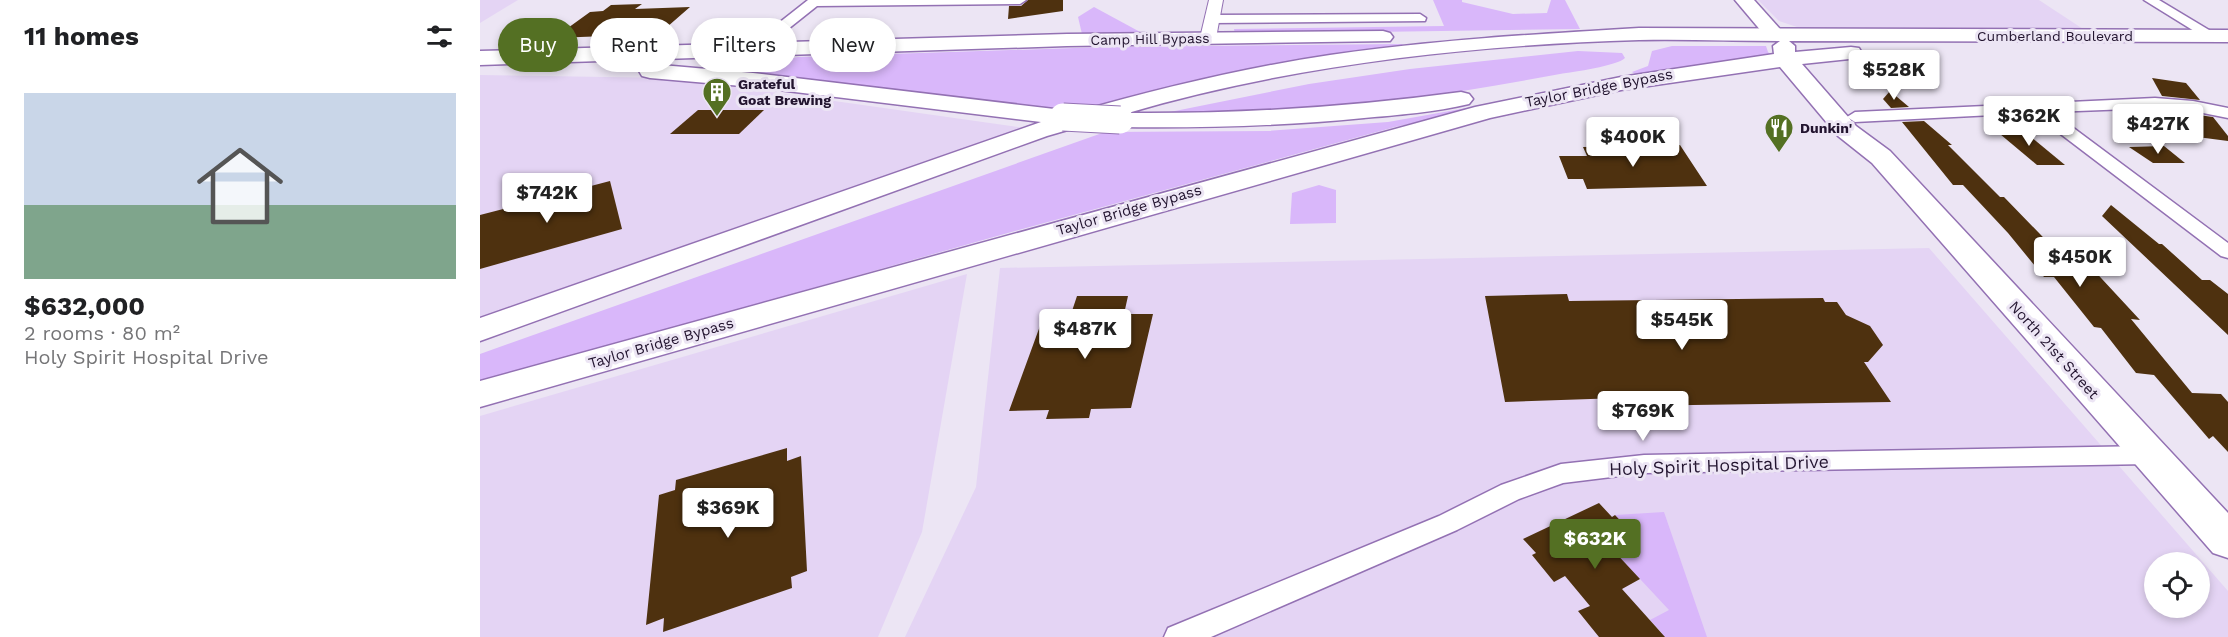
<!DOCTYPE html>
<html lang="en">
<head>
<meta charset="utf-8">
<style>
  :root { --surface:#fff; --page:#f2f2f2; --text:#202124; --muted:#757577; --accent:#547023 }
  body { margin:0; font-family:"Work Sans",sans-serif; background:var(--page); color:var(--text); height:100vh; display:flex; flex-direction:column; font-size:22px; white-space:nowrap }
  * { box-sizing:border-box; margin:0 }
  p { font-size:20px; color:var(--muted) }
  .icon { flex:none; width:33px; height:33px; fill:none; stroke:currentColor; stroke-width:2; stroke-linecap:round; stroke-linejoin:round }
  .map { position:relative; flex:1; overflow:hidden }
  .details { display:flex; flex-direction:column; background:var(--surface); width:480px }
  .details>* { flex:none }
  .guide { position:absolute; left:18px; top:18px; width:570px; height:54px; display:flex; gap:12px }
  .buttons { position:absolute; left:1664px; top:552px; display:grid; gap:12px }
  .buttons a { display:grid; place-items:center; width:66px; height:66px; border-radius:50%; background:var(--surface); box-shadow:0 3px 9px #0003; font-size:30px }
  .price { position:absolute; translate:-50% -51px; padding:0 14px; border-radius:6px; background:#fff; color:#222; font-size:20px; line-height:39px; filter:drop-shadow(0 2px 3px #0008) }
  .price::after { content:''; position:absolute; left:50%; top:36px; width:18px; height:14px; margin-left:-9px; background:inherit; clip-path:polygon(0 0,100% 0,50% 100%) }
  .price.active { background:var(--accent); color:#fff }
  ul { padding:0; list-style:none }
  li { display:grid; align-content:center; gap:12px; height:318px; padding:0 24px }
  li span { display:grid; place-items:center; height:186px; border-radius:0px; color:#555 }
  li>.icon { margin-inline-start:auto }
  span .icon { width:108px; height:108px; fill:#fffc; stroke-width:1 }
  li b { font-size:26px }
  h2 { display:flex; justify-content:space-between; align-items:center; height:72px; padding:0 24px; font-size:26px }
  .pill { padding:0 21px; border-radius:27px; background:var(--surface); box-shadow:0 3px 9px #0003; font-size:21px; line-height:54px }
  .pill.active { background:var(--accent); color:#fff }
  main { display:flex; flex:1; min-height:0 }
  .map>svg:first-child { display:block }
</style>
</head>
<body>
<main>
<section class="details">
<h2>11 homes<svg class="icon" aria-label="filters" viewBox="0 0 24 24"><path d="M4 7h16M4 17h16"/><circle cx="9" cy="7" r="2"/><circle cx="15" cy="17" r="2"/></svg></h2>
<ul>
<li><span style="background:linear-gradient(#c9d6e8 60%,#7fa58c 0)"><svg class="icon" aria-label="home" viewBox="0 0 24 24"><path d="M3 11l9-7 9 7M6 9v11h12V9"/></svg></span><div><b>$632,000</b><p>2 rooms · 80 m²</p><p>Holy Spirit Hospital Drive</p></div></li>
</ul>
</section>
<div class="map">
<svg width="1748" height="637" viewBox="0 0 1748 637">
  <rect width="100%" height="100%" fill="#ece5f4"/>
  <g fill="#e4d4f4" fill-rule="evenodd">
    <path d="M 0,0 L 38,0 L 0,23 Z"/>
    <path d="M 1278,0 L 1559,0 L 1603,29 L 1320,28 L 1299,21 Z"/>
    <path d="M 0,75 L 192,78 L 545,128 L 0,318 Z"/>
    <path d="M 1449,248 L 1748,591 L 1748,637 L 425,637 L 496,487 L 520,268 ZM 1674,562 L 1719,562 L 1719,608 L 1674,608 Z"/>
    <path d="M 487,274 L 442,532 L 398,637 L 0,637 L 0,416 Z"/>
  </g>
  <g fill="#d9b7fa">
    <path d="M 953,0 L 982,0 L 982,2 L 1033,14 L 1067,13 L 1071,0 L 1085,0 L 1100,29 L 755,34 L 754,29 L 964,26 Z"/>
    <path d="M 614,7 L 662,33 L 602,34 L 598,17 Z"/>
    <path d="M 922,44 L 925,46 L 602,111 L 500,104 L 260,75 L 261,72 L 271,65 L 318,57 L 624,47 Z"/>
    <path d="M 1192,46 L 1286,46 L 1288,52 L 1294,58 L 1158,76 L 1152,72 L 1168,66 L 1172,51 Z"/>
    <path d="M 1098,51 L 1142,53 L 1145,58 C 1137,66 1093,72 1080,74 C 950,98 817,119 685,113 L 829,84 L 930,69 Z"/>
    <path d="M 992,107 L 994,110 L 915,127 L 535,231 L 0,382 L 0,354 L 625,132 L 788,131 L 908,122 Z"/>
    <path d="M 839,185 L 856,190 L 856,223 L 810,224 L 812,193 Z"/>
    <path d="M 1184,512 L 1227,637 L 1175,637 L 1182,633 L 1170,620 L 1189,610 L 1133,550 L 1157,538 L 1135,515 Z"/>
  </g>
  <g fill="#4e310f">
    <path d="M 548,0 L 583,0 L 583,11 L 528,19 L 529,6 L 541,6 Z"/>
    <path d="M 162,4 L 155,9 L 210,7 L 179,34 L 74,38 L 110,12 L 123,11 L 131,5 Z"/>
    <path d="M 1672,78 L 1706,83 L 1720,100 L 1682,96 Z"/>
    <path d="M 1410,91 L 1429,107 L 1411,108 L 1403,99 Z"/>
    <path d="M 218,110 L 284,110 L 259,134 L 190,134 Z"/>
    <path d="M 1690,111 L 1733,117 L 1748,136 L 1748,141 L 1702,135 Z"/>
    <path d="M 1444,121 L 1472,145 L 1468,145 L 1520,197 L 1524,197 L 1589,264 L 1609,265 L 1660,320 L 1651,319 L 1712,393 L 1741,394 L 1748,402 L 1748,452 L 1733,436 L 1729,439 L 1674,375 L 1656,373 L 1621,328 L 1614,327 L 1574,277 L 1564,277 L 1528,233 L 1483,185 L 1473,185 L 1422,122 Z"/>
    <path d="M 1540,128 L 1585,165 L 1557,165 L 1514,129 Z"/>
    <path d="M 1200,145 L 1227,186 L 1107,189 L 1103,179 L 1088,179 L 1079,156 L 1107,156 L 1103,147 Z"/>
    <path d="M 1684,146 L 1705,163 L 1673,163 L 1649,147 Z"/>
    <path d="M 130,181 L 142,229 L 0,269 L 0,215 Z"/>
    <path d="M 1631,205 L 1679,244 L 1682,244 L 1722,280 L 1730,280 L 1748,294 L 1748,335 L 1622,216 Z"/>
    <path d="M 1087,294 L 1089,301 L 1343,298 L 1345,302 L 1357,302 L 1366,315 L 1390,326 L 1403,345 L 1388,362 L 1384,362 L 1411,402 L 1143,406 L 1140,398 L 1025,402 L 1005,296 Z"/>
    <path d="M 597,296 L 648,296 L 644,314 L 673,314 L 651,408 L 611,409 L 609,418 L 566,419 L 569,410 L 529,411 L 564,315 L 591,314 Z"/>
    <path d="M 307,448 L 307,461 L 321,456 L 327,571 L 311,577 L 312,588 L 183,632 L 184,618 L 166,625 L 179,495 L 195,490 L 196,480 Z"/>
    <path d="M 1119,503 L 1132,517 L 1135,515 L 1157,538 L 1133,550 L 1160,579 L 1142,589 L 1185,637 L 1119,637 L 1098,611 L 1110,606 L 1085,576 L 1074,582 L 1052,555 L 1056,553 L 1043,539 Z"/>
  </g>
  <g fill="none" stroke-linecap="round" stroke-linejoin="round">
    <g stroke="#9371b3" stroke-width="3">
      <g id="minor">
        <path d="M 328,0 L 546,0 L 540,4 L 337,6 L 244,80 L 234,80 L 232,77 L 234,74 Z"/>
        <path d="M 1664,0 L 1679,0 L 1739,36 L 1737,39 L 1727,39 Z"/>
        <path d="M 940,14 L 946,18 L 945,21 L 732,23 L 726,19 L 732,15 Z"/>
        <path d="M 1675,98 L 1713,101 L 1748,108 L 1748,118 L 1713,111 L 1675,108 L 1572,112 L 1748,243 L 1748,258 L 1741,256 L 1553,113 L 1375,122 L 1367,117 L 1375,112 Z"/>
        <path d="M 1670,446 L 1679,449 L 1682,455 L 1679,461 L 1670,464 L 1164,473 L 1083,483 L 1039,499 L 977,530 L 731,637 L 684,637 L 688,628 L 959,516 L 1021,485 L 1081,464 L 1164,455 Z"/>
      </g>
    </g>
    <g stroke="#9371b3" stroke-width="2">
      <path id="tertiary" d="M 729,0 L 743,0 L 736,38 L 728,43 L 720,38 Z"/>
    </g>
    <g stroke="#9371b3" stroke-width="3">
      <path id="secondary" d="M 1255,0 L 1274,0 L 1301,30 L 1303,34 L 1301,38 L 1287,38 Z"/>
    </g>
    <g stroke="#9371b3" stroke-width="3">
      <g id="primary">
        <path d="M 1159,28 L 1748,30 L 1748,42 L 1309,41 L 1315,46 L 1315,52 L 1371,47 L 1379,48 L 1382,53 L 1379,58 L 1322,64 L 1376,126 L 1410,151 L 1748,513 L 1748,558 L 1733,553 L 1392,163 L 1358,136 L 1300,67 L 1141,90 L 1010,118 L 0,407 L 0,381 L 995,107 L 1141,77 L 1294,54 L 1293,46 L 1300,41 C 1253,41 1206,39 1159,40 C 990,45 811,65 648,113 C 760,114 870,107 981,92 L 989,94 L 993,99 L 989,104 C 955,112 919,115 884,118 C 803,126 722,128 640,127 L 631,125 L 629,118 L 567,136 L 0,341 L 0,318 L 561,122 L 273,87 L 170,78 L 162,76 L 159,71 L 162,66 L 170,64 L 273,73 L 583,110 L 593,113 C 677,89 763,68 850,55 C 953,40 1056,34 1159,28 Z"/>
        <path d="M 903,31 L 910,33 L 913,37 L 910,41 L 587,46 L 0,65 L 0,51 L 587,34 Z"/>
      </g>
    </g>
    <use href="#minor" fill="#fff" fill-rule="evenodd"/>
    <use href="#tertiary" fill="#fff" fill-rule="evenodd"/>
    <use href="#secondary" fill="#fff" fill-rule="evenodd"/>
    <use href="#primary" fill="#fff" fill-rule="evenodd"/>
    <g stroke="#9371b3" stroke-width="29" stroke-linecap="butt">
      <path id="primary-bridge" d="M 583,117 L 640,120"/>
    </g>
    <use href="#primary-bridge" stroke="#fff" stroke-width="27"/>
  </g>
  <defs>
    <g id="building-pin" transform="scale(1.5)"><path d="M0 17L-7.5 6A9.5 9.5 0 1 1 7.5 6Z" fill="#547023" stroke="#ece5f4"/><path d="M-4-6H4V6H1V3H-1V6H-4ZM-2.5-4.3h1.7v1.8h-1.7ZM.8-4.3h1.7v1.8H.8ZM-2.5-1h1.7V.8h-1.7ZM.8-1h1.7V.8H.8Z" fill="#fff"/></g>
    <g id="restaurant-pin" transform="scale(1.5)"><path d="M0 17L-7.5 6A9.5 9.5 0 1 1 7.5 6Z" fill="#547023" stroke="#ece5f4"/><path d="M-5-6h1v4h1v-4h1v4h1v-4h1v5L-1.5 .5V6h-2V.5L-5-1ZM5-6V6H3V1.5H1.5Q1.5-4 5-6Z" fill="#fff"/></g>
  </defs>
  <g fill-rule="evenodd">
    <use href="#building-pin" x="237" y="92"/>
    <use href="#restaurant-pin" x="1299" y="128"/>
  </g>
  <g text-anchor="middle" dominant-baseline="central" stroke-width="6" stroke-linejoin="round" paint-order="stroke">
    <g font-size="14" fill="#22142f" stroke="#ece5f4">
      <text x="1575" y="36">Cumberland Boulevard</text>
      <text transform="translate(670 39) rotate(-1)">Camp Hill Bypass</text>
    </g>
    <g font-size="14" font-weight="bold" fill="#22142f" stroke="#ece5f4" text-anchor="start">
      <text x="258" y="84">Grateful<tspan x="258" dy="16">Goat Brewing</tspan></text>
      <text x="1320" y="128">Dunkin'</text>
    </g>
    <g font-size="15" fill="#22142f" stroke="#ece5f4">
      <text transform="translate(1119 88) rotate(-11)">Taylor Bridge Bypass</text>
      <text transform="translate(649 210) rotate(-16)">Taylor Bridge Bypass</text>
      <text transform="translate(181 343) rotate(-16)">Taylor Bridge Bypass</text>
      <text transform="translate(1574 350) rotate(48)">North 21st Street</text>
    </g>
    <g font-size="18" fill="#22142f" stroke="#ece5f4">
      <text transform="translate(1239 465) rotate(-2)">Holy Spirit Hospital Drive</text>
    </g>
  </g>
</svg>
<div class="buttons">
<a><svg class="icon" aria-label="locate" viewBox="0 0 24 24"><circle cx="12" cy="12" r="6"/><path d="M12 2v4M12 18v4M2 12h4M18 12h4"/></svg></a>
</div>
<b class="price" style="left:1414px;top:101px">$528K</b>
<b class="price" style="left:1549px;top:147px">$362K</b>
<b class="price" style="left:1678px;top:155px">$427K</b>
<b class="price" style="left:1153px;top:168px">$400K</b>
<b class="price" style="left:67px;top:224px">$742K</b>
<b class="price" style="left:1600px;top:288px">$450K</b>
<b class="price" style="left:1202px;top:351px">$545K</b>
<b class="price" style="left:605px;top:360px">$487K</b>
<b class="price" style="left:1163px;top:442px">$769K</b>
<b class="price" style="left:248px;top:539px">$369K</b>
<b class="price active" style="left:1115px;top:570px">$632K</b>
<div class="guide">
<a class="pill active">Buy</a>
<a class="pill">Rent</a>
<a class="pill">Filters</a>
<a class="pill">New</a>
</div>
</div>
</main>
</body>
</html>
